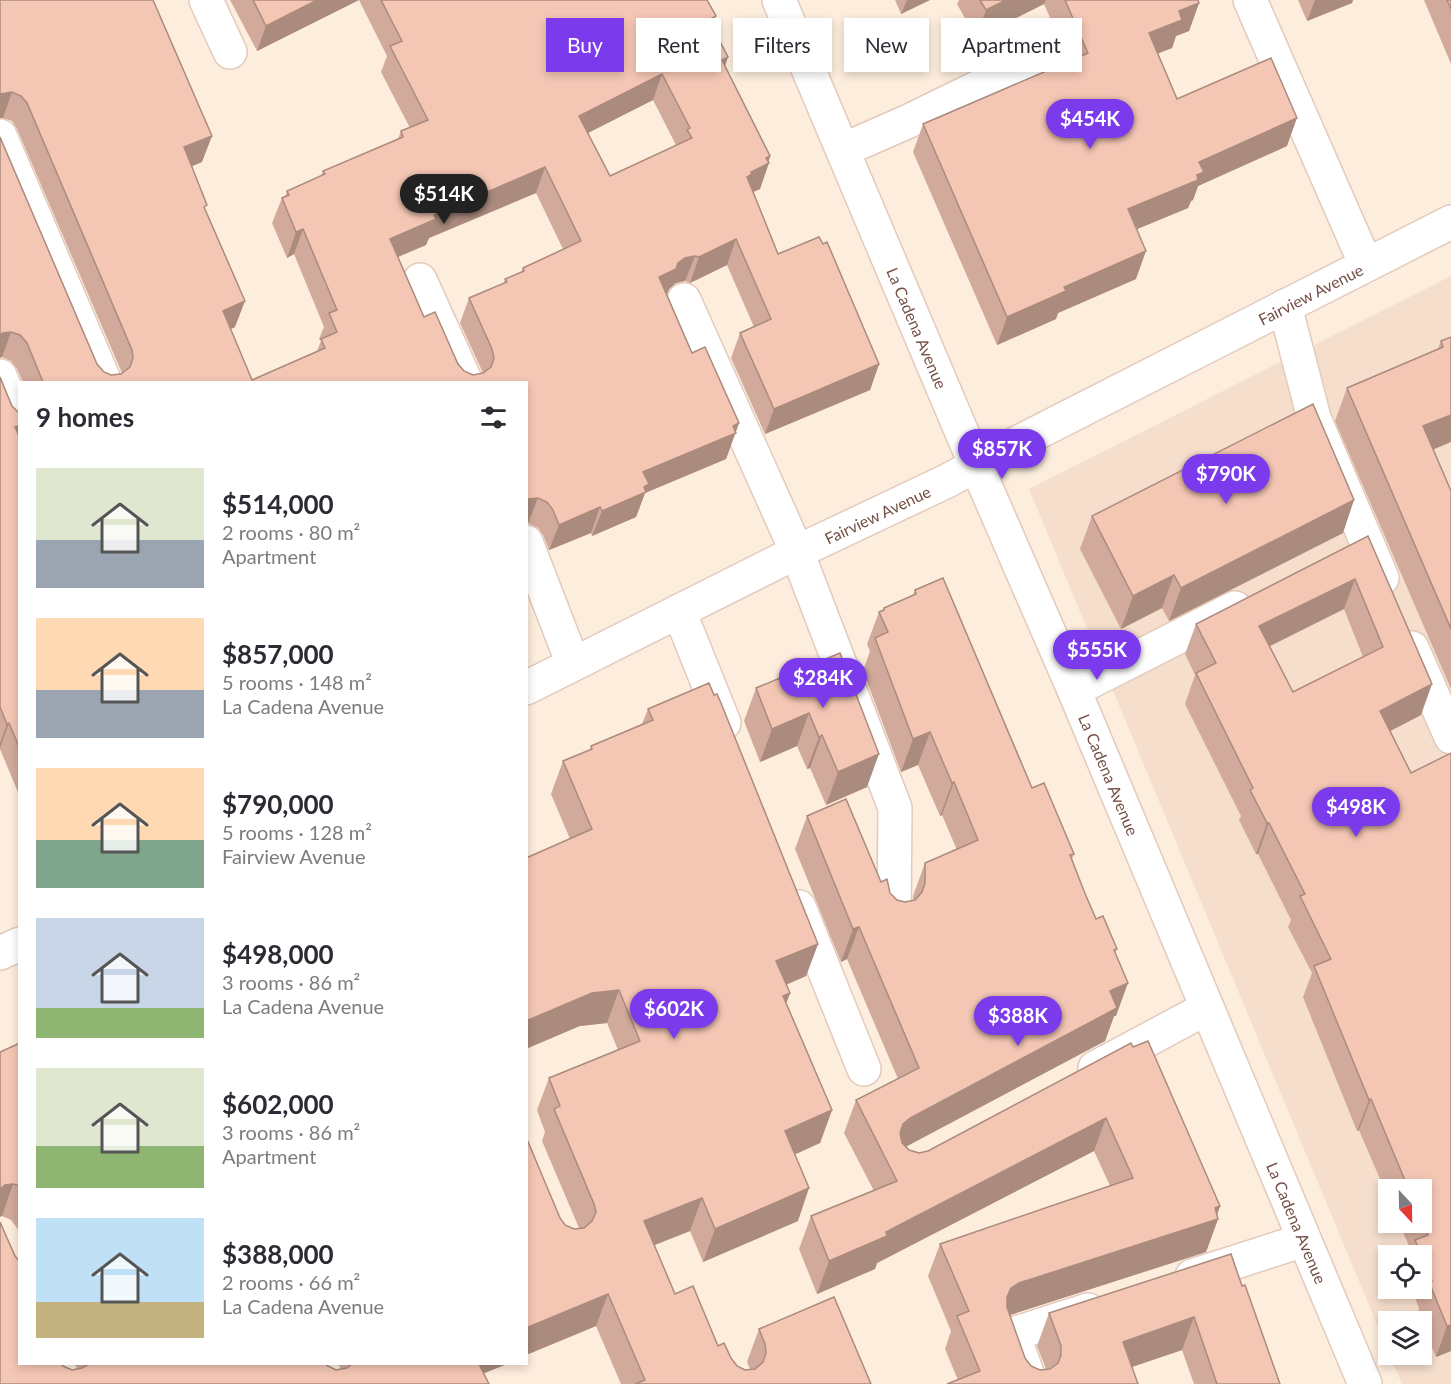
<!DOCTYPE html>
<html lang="en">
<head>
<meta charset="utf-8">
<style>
  :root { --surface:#fff; --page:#f2f2f3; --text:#2b2b33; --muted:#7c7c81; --accent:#7c3aed }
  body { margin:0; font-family:Lato,sans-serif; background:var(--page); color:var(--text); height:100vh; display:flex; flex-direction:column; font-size:22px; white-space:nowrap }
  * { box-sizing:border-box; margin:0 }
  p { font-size:20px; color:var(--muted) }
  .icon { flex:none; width:33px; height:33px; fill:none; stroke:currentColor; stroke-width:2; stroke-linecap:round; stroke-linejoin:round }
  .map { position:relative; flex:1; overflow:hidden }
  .drawer { position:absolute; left:18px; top:381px; width:510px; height:984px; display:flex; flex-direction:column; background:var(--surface); border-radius:0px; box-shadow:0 3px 9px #0003 }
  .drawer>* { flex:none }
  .hud { position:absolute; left:546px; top:18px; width:570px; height:54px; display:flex; gap:12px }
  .needle { width:39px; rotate:158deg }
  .controls { position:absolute; left:1378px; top:1179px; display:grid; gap:12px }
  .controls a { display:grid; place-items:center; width:54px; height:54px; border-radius:0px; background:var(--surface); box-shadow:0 3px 9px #0003; font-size:30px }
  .price { position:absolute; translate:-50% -51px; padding:0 14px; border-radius:21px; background:var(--accent); color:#fff; font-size:20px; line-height:39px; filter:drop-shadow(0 2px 3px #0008) }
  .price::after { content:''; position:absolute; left:50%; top:36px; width:18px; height:14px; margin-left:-9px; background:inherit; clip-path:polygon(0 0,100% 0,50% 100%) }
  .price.current { background:#222; color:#fff }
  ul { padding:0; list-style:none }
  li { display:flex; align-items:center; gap:18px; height:150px; padding:0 18px }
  li span { display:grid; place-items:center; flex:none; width:168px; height:120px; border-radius:0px; color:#555 }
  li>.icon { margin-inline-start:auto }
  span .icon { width:72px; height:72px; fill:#fffc; stroke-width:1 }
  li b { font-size:26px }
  h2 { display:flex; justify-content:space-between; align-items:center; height:72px; padding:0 18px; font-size:26px }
  .chip { padding:0 21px; border-radius:0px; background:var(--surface); box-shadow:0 3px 9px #0003; font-size:21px; line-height:54px }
  .chip.current { background:var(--accent); color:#fff }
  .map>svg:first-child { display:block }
</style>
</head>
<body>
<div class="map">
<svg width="1451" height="1384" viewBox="0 0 1451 1384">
  <rect width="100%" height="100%" fill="#fdeddd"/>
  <path fill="#f5decc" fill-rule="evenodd" d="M 1451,276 L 1451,1384 L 1402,1384 L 1390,1355 L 1422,1354 L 1422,1322 L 1389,1322 L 1389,1353 L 1029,489 ZM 1389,1190 L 1422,1190 L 1422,1222 L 1389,1222 ZM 1389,1256 L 1422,1256 L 1422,1288 L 1389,1288 Z"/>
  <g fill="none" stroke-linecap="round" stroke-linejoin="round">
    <g stroke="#e3cabc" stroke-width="36">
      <g id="minor">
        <path d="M 206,0 L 230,52"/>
        <path id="s1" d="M 779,0 L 960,428 L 1074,690 L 1365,1384"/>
        <path d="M 1250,0 L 1366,265"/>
        <path d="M 0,136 L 105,382"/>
        <path d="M 843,150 L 909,121 L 1032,61"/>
        <path d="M 420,280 L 466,382"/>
        <path d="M 684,300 L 797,552 L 895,808 L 894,916"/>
        <path d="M 1285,306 L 1314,418 L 1382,578"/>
        <path d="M 0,376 L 20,424"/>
        <path d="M 526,542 L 573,664"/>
        <path d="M 679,611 L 724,723"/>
        <path d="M 1412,648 L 1451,737"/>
        <path id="s2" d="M 526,688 L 797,552 L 947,481 L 1009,447 L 1451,222"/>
        <path d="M 1074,690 L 1235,608"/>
        <path d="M 799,907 L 864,1069"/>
        <path d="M 0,953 L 20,944"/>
        <path d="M 1095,1068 L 1207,1008"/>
        <path d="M 1192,1276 L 1304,1240"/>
        <path d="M 1031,1384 L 1013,1334 L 1088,1310"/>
      </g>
    </g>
    <use href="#minor" stroke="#fff" stroke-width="33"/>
  </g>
  <g fill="#d2aa9b" fill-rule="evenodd">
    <path d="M 0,0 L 202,162 L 192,166 L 205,210 L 235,327 L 231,329 L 252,380 L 317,351 L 321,341 L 319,339 L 324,327 L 294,254 L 287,258 L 272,223 L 282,198 L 285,197 L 287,191 L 321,176 L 323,171 L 398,139 L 401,131 L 410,128 L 381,72 L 387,56 L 359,0 L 707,0 L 716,16 L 712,27 L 728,57 L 725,66 L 770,156 L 760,189 L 753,192 L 778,254 L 879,364 L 870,390 L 765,434 L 731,358 L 740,333 L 754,327 L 727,265 L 690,283 L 685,281 L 676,283 L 669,289 L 667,294 L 692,353 L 739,423 L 726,459 L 645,493 L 636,517 L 592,536 L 591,533 L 549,550 L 543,535 L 538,528 L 528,523 L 526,524 L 526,382 L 23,382 L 17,369 L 11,361 L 2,357 L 0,137 L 97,364 L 104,372 L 111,375 L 122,373 L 17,129 L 12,121 L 3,118 L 0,118 ZM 653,100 L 676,145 L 610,176 L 588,133 ZM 536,193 L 563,249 L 523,268 L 521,273 L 505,279 L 504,283 L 469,298 L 460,323 L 483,373 L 473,375 L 464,371 L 424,317 L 398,257 L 426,245 L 429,238 Z"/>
    <path d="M 230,0 L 359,0 L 257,51 Z"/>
    <path d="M 895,0 L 930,0 L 901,14 Z"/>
    <path d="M 959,0 L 1198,0 L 1199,3 L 1189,31 L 1176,36 L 1172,48 L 1158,53 L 1177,99 L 1287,146 L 1198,186 L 1193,200 L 1191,201 L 1188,208 L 1137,229 L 1136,279 L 1058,313 L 1056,319 L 997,345 L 913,152 L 923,124 L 1069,61 L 1044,4 L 976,38 L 957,4 Z"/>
    <path d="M 1298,0 L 1353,0 L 1352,3 L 1307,21 Z"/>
    <path d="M 1424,0 L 1451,0 L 1451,64 Z"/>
    <path d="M 1451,337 L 1433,450 L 1451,491 L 1451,689 L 1335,421 L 1347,388 L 1438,349 L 1441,341 Z"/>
    <path d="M 0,377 L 12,406 L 20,414 L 20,797 L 0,749 Z"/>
    <path d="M 1092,516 L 1343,533 L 1169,621 L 1162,608 L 1121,629 L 1080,549 Z"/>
    <path d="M 1368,536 L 1421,715 L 1390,731 L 1451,1351 L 1436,1357 L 1422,1324 L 1422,1322 L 1421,1322 L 1418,1313 L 1419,1308 L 1411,1288 L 1422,1288 L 1422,1256 L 1410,1256 L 1411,1251 L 1399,1222 L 1422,1222 L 1422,1190 L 1389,1190 L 1389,1200 L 1359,1130 L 1357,1131 L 1303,997 L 1312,973 L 1288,927 L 1291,920 L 1258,854 L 1256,854 L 1239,820 L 1241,816 L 1185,704 L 1195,675 L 1185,654 L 1196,624 ZM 1344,609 L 1363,657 L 1293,692 L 1270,646 Z"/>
    <path d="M 915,590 L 1032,788 L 1074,854 L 1072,859 L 1084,891 L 1096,919 L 1117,949 L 1115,953 L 1116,1016 L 1114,1016 L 1105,1041 L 906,1146 L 909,1150 L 919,1153 L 928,1151 L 1133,1047 L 1220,1206 L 1217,1215 L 1218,1219 L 1206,1252 L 1010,1315 L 1025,1358 L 1031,1366 L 1040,1370 L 1046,1369 L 1037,1346 L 1049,1313 L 1242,1286 L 1280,1384 L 1194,1384 L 1182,1350 L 1132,1367 L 958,1380 L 945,1349 L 951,1331 L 928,1276 L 940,1244 L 1110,1186 L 1094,1151 L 877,1263 L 875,1269 L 817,1294 L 799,1249 L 811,1216 L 874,1191 L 844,1133 L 856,1100 L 898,1079 L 847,959 L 841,962 L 795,849 L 807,816 L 881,882 L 890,893 L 897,900 L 905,902 L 913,900 L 913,896 L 925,863 L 957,850 L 942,815 L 940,816 L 918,765 L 901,772 L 863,671 L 870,651 L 867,644 L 879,612 L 883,610 L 884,608 L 913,595 Z"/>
    <path d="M 840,653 L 867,787 L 826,805 L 810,768 L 807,769 L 797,746 L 760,762 L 744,721 L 756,688 Z"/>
    <path d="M 648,709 L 818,944 L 806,976 L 786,985 L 790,993 L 786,1003 L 832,1110 L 820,1143 L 795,1154 L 798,1221 L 703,1262 L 690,1231 L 654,1245 L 675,1294 L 718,1346 L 737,1366 L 745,1370 L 750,1369 L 747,1362 L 759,1329 L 871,1384 L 621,1384 L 596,1326 L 526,1355 L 526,1137 L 560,1218 L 565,1225 L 574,1229 L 579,1228 L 542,1141 L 545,1132 L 537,1110 L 549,1078 L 618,1050 L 607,1023 L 580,1026 L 570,839 L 551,794 L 563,761 L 590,750 L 591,746 L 642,724 Z"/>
    <path d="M 20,1043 L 20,1233 L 17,1228 L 11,1220 L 2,1216 Z"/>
    <path d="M 15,1256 L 20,1364 L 63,1366 L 72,1370 L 77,1369 L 75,1364 L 325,1364 L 328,1366 L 336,1370 L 341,1369 L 338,1364 L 507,1364 L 484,1373 L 0,1384 Z"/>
  </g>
  <g fill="#ab8b7e">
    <path d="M 317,0 L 359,0 L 257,51 L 266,26 Z"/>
    <path d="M 907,0 L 930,0 L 901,14 Z"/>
    <path d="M 1006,0 L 1046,0 L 1044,4 L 976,38 L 986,10 Z"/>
    <path d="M 1315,0 L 1353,0 L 1352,3 L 1307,21 Z"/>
    <path d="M 1199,3 L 1189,31 L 1176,36 L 1172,48 L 1139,61 L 1149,33 L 1179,11 Z"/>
    <path d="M 728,57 L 719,82 L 722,60 Z"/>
    <path d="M 662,74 L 653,100 L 570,142 L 579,116 Z"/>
    <path d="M 12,92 L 3,118 L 0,118 L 0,95 L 1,94 Z"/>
    <path d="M 1297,118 L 1287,146 L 1198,186 L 1193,200 L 1191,201 L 1188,208 L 1118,237 L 1128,209 L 1199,162 Z"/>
    <path d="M 212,136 L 202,162 L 175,173 L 184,147 Z"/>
    <path d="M 770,156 L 768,164 L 769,163 L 760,189 L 744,196 L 747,177 L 766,158 Z"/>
    <path d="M 545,167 L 536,193 L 429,238 L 426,245 L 381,264 L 390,239 L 434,215 Z"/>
    <path d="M 303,229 L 294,254 L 287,258 L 296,232 Z"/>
    <path d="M 736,239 L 727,265 L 690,283 L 699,257 Z"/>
    <path d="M 1146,251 L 1136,279 L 1058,313 L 1056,319 L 997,345 L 1007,317 L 1064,287 Z"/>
    <path d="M 695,256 L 685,281 L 676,283 L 669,289 L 667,294 L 659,277 L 685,258 Z"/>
    <path d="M 245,301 L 235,327 L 214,336 L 223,311 Z"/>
    <path d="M 11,332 L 2,357 L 0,358 L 0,335 L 3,333 Z"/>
    <path d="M 879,364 L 870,390 L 765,434 L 774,409 Z"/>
    <path d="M 1451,415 L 1451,442 L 1411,459 L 1423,426 Z"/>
    <path d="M 739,423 L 726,459 L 645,493 L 636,517 L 592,536 L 602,511 L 643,472 Z"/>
    <path d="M 20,425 L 20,447 L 15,427 Z"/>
    <path d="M 538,498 L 528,523 L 526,524 L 526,500 L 528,499 Z"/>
    <path d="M 1354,500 L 1343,533 L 1169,621 L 1181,588 Z"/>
    <path d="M 600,507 L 591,533 L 549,550 L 559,525 Z"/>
    <path d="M 1174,575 L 1162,608 L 1121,629 L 1133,596 Z"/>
    <path d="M 1355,579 L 1344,609 L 1248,657 L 1259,626 Z"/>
    <path d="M 1432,684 L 1421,715 L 1369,742 L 1380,711 Z"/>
    <path d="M 809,713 L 797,746 L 760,762 L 772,729 Z"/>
    <path d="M 9,723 L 0,748 L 0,743 L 7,724 Z"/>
    <path d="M 930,732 L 918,765 L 901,772 L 913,739 Z"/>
    <path d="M 822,735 L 810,768 L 807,769 L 819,737 Z"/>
    <path d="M 879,754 L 867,787 L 826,805 L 838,772 Z"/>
    <path d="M 954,782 L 942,815 L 940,816 L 952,783 Z"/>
    <path d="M 1267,823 L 1269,823 L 1258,854 L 1256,854 Z"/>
    <path d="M 859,927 L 847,959 L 841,962 L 853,929 Z"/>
    <path d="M 818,944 L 806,976 L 764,994 L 776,961 Z"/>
    <path d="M 1128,983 L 1116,1016 L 1114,1016 L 1105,1041 L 898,1151 L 891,1157 L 903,1124 L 910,1118 L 1110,991 Z"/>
    <path d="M 619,990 L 607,1023 L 580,1026 L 526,1049 L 526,1021 L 592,993 Z"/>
    <path d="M 790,993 L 778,1026 L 783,996 Z"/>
    <path d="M 1371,1099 L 1359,1130 L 1357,1131 L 1369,1100 Z"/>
    <path d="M 832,1110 L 820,1143 L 774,1164 L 785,1131 Z"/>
    <path d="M 1106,1118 L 1094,1151 L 877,1263 L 875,1269 L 817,1294 L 829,1261 Z"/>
    <path d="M 13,1184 L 2,1216 L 0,1217 L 0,1189 L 5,1185 Z"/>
    <path d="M 809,1188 L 798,1221 L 703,1262 L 715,1229 Z"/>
    <path d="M 702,1198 L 690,1231 L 632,1254 L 644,1221 Z"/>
    <path d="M 1220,1206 L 1215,1220 L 1218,1219 L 1206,1252 L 1007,1316 L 1007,1297 L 1011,1288 L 1019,1283 Z"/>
    <path d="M 608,1294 L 596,1326 L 526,1355 L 526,1328 Z"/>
    <path d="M 1194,1317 L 1182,1350 L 1111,1374 L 1123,1342 Z"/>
    <path d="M 1451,1325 L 1451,1351 L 1436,1357 L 1447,1326 Z"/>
    <path d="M 467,1364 L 507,1364 L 460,1383 Z"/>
  </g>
  <g fill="#f4c6b4" stroke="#ab8b7e" stroke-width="1.5" fill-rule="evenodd">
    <path d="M 0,0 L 153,0 L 212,136 L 184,147 L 207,205 L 204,207 L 245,301 L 223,311 L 252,380 L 325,348 L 321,339 L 337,332 L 329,313 L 337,310 L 303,229 L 296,232 L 282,198 L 289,195 L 287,191 L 325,174 L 323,171 L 403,137 L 401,131 L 428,120 L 390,46 L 402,41 L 381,0 L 707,0 L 716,16 L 712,18 L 714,23 L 711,24 L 728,57 L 722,60 L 770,156 L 766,158 L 769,163 L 751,172 L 752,174 L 747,177 L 778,254 L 819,237 L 823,244 L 827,242 L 879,364 L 774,409 L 740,333 L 771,319 L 736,239 L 699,257 L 695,256 L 685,258 L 678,263 L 676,269 L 659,277 L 692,353 L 705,347 L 739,423 L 733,426 L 736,433 L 643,472 L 649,484 L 644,487 L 646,492 L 602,511 L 600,507 L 559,525 L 553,510 L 547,502 L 538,498 L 528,499 L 526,500 L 526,382 L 43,382 L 27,343 L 20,335 L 11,332 L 3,333 L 0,335 L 0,137 L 97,364 L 104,372 L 111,375 L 121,374 L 130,367 L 133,358 L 132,350 L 27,103 L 21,96 L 12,92 L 1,94 L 0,95 ZM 662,74 L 690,128 L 687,130 L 692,138 L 610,176 L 579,116 ZM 545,167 L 581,241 L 523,268 L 524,271 L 505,279 L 507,282 L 469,298 L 492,349 L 494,358 L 491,367 L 483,373 L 473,375 L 464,371 L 458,364 L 435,312 L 424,317 L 390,239 L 436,219 L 434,215 Z"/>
    <path d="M 253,0 L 317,0 L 266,26 Z"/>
    <path d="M 980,0 L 1006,0 L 986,10 Z"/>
    <path d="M 1065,0 L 1198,0 L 1199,3 L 1179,11 L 1182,20 L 1149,33 L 1177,99 L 1271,58 L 1297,118 L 1199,162 L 1204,172 L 1197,175 L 1198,180 L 1128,209 L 1146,251 L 1064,287 L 1066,291 L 1007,317 L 923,124 L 1088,53 Z"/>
    <path d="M 1447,0 L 1451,0 L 1451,9 Z"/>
    <path d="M 1451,337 L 1451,415 L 1423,426 L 1451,491 L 1451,629 L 1347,388 L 1443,347 L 1441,341 Z"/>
    <path d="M 0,377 L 12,406 L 20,414 L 20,425 L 15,427 L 20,438 L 20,749 L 9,723 L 7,724 L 0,707 Z"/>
    <path d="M 1313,404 L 1354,500 L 1181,588 L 1174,575 L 1133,596 L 1092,516 Z"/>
    <path d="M 1368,536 L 1432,684 L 1380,711 L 1411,773 L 1451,753 L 1451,1325 L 1447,1326 L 1429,1282 L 1432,1281 L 1415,1240 L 1428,1235 L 1422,1220 L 1422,1190 L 1409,1190 L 1371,1099 L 1369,1100 L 1314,966 L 1331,959 L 1300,896 L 1305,894 L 1269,823 L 1267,823 L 1250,790 L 1253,788 L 1196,673 L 1216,663 L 1196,624 ZM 1355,579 L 1383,647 L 1293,692 L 1259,626 Z"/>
    <path d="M 943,578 L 1032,788 L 1044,783 L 1074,854 L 1070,855 L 1084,891 L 1096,919 L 1103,916 L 1117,949 L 1114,950 L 1128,983 L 1110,991 L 1117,1008 L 910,1118 L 903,1124 L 900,1133 L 902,1143 L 909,1150 L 919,1153 L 928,1151 L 1131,1043 L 1133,1047 L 1148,1041 L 1220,1206 L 1215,1208 L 1218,1219 L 1019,1283 L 1011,1288 L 1007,1297 L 1007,1307 L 1025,1358 L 1031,1366 L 1040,1370 L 1050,1369 L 1058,1363 L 1061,1355 L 1061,1346 L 1049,1313 L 1231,1254 L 1242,1286 L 1245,1285 L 1280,1384 L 1217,1384 L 1194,1317 L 1123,1342 L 1138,1384 L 947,1384 L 980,1371 L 957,1316 L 969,1311 L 940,1244 L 1133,1178 L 1106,1118 L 886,1232 L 887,1236 L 829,1261 L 811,1216 L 897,1181 L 856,1100 L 919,1068 L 859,927 L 853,929 L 807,816 L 846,799 L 881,882 L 887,879 L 890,893 L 897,900 L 905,902 L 915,900 L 922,892 L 925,883 L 925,863 L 978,840 L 954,782 L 952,783 L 930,732 L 913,739 L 875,638 L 888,632 L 879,612 L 884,610 L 884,608 L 916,594 L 915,590 Z"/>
    <path d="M 840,653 L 879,754 L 838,772 L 822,735 L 819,737 L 809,713 L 772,729 L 756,688 Z"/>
    <path d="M 709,683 L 714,695 L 717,694 L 721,703 L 818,944 L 776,961 L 790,993 L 783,996 L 832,1110 L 785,1131 L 809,1188 L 715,1229 L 702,1198 L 644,1221 L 675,1294 L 693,1286 L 718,1346 L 724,1343 L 731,1358 L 737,1366 L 745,1370 L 755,1369 L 763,1362 L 766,1353 L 765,1344 L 759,1329 L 834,1297 L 871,1384 L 635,1384 L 645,1380 L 608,1294 L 526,1328 L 526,1137 L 560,1218 L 565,1225 L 574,1229 L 584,1228 L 592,1221 L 596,1212 L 594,1204 L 554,1109 L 560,1106 L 549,1078 L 640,1041 L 619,990 L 592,993 L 526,1021 L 526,858 L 592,829 L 563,761 L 592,749 L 591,746 L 653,720 L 648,709 Z"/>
    <path d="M 20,1043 L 20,1186 L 13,1184 L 5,1185 L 0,1189 L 0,1052 Z"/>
    <path d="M 0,1222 L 15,1256 L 20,1262 L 20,1364 L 61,1364 L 63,1366 L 72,1370 L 82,1368 L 89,1364 L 325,1364 L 328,1366 L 336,1370 L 347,1368 L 352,1364 L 479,1364 L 489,1384 L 0,1384 Z"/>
  </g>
  <g text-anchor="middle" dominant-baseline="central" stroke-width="6" stroke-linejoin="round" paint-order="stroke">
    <g font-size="16" fill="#745045" stroke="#fff2e5">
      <text stroke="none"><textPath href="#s2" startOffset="878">Fairview Avenue</textPath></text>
      <text stroke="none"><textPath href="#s1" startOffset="356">La Cadena Avenue</textPath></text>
      <text stroke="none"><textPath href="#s2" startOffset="392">Fairview Avenue</textPath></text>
      <text stroke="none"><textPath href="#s1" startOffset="842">La Cadena Avenue</textPath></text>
      <text stroke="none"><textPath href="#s1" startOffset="1328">La Cadena Avenue</textPath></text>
    </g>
  </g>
</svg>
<div class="controls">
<a><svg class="needle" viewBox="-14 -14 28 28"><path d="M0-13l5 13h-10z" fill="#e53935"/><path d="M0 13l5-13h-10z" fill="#7c7c81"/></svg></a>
<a><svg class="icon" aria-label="locate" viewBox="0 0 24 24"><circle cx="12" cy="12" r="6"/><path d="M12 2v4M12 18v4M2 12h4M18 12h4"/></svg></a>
<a><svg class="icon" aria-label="layers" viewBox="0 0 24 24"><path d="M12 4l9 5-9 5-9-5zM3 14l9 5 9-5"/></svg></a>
</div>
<b class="price" style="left:1090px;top:150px">$454K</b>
<b class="price current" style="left:444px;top:225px">$514K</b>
<b class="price" style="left:1002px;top:480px">$857K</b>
<b class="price" style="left:1226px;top:505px">$790K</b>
<b class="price" style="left:1097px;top:681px">$555K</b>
<b class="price" style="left:823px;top:709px">$284K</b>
<b class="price" style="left:1356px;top:838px">$498K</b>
<b class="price" style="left:674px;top:1040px">$602K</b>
<b class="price" style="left:1018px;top:1047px">$388K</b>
<div class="hud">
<a class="chip current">Buy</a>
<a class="chip">Rent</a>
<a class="chip">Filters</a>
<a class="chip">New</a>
<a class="chip">Apartment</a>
</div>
<section class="drawer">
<h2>9 homes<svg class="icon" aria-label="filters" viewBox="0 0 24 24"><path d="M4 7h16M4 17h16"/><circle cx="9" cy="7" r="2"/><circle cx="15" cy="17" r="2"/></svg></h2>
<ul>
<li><span style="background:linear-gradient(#dfe7d0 60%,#9aa5b1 0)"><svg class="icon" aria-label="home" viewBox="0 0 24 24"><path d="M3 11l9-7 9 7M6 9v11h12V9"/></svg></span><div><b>$514,000</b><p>2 rooms · 80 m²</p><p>Apartment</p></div></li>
<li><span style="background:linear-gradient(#ffd9b3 60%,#9aa5b1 0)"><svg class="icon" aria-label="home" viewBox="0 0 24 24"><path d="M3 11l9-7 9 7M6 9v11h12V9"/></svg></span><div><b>$857,000</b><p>5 rooms · 148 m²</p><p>La Cadena Avenue</p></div></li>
<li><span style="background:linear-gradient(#ffd9b3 60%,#7fa58c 0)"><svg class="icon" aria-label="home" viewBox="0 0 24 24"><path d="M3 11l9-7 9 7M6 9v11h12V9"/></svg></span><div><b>$790,000</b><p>5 rooms · 128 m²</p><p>Fairview Avenue</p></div></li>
<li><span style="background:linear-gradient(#c9d6e8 75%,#8fb573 0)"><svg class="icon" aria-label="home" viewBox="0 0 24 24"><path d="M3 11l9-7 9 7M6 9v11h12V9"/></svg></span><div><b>$498,000</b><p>3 rooms · 86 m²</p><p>La Cadena Avenue</p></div></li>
<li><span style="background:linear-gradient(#dfe7d0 65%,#8fb573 0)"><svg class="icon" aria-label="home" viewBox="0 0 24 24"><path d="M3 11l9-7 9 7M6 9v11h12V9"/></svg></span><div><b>$602,000</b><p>3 rooms · 86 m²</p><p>Apartment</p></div></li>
<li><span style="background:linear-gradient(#bfe0f5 70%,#c2b280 0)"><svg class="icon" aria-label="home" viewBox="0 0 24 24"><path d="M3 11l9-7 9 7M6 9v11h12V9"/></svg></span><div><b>$388,000</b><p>2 rooms · 66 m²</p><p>La Cadena Avenue</p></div></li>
</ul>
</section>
</div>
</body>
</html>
